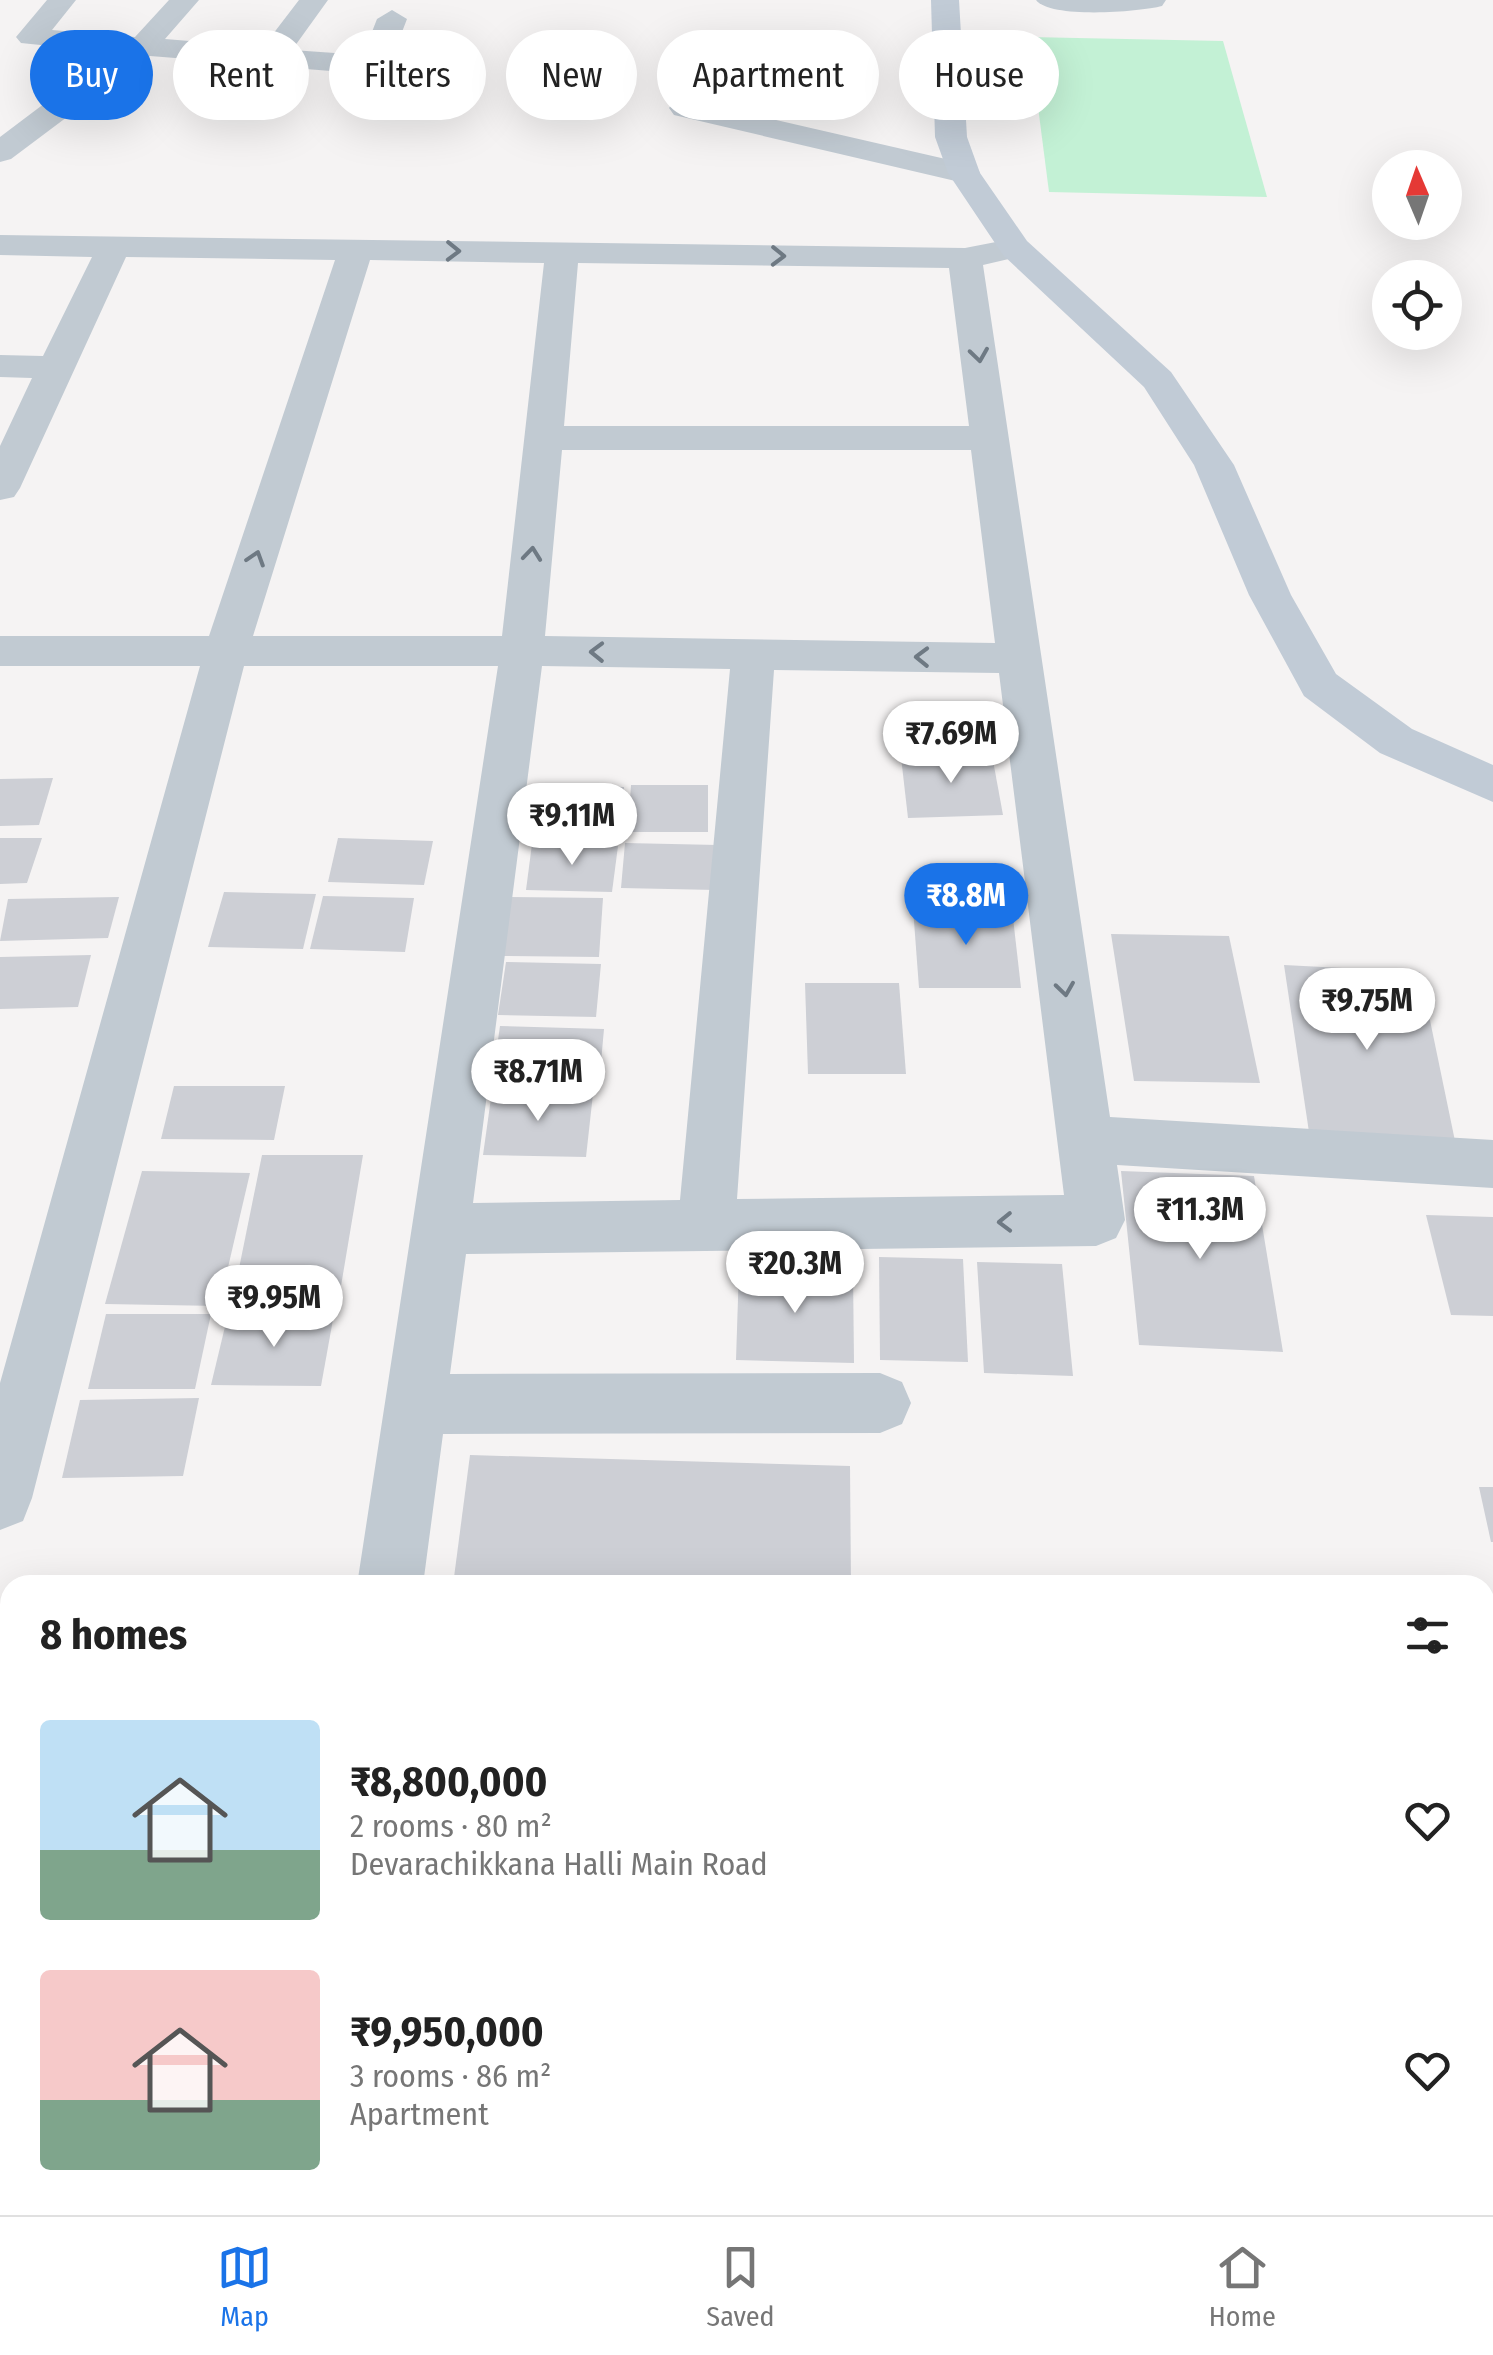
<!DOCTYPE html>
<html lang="en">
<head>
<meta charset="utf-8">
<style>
  :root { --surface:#fff; --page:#f2f2f2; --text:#222; --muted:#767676; --line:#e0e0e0; --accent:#1a73e8 }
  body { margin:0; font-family:"Fira Sans Condensed",sans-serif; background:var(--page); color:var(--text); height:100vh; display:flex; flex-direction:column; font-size:38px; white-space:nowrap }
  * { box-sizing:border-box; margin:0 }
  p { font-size:32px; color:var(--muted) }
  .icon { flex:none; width:55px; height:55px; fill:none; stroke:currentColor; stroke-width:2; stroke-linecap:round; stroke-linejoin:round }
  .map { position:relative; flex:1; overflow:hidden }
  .side { position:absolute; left:0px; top:1575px; width:1495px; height:640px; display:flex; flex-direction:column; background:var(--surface); border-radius:30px 30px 0 0; box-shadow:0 10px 40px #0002 }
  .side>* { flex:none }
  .top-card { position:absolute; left:30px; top:30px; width:1435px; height:90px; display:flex; gap:20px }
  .needle { width:65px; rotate:358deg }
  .controls { position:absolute; left:1372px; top:150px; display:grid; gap:20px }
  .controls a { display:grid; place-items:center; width:90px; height:90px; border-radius:50%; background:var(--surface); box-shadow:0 10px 40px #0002; font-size:50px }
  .price { position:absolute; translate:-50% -85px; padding:0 22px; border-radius:35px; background:#fff; color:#222; font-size:32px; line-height:65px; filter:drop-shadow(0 2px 5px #0008) }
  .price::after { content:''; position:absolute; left:50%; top:60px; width:30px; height:22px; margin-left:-15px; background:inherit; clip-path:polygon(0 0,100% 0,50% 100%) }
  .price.on { background:var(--accent); color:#fff }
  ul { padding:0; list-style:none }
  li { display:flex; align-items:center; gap:30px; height:250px; padding:0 40px }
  li span { display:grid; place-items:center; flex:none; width:280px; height:200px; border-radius:10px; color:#555 }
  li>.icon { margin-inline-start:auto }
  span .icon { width:120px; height:120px; fill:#fffc; stroke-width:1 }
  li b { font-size:42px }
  h2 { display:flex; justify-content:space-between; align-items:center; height:120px; padding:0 40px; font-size:42px }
  .tag { padding:0 35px; border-radius:45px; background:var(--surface); box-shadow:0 10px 40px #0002; font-size:35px; line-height:90px }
  .tag.on { background:var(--accent); color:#fff }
  .tab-bar { display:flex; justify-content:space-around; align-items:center; height:140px; border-top:2px solid var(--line); background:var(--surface); font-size:28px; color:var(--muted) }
  .tab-bar a { display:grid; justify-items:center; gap:5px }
  .tab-bar .on { color:var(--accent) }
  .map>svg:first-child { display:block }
</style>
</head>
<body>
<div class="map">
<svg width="1493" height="2215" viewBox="0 0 1493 2215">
  <rect width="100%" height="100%" fill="#f5f3f3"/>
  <path fill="#c3f1d5" d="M 1029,37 L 1223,41 L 1267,197 L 1049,192 Z"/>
  <g fill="#cdcfd5">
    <path d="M 992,755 L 1003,815 L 908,818 L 901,757 Z"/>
    <path d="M 53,778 L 39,825 L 0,826 L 0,779 Z"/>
    <path d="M 536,785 L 624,787 L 619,835 L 528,834 Z"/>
    <path d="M 631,785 L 708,785 L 708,832 L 628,832 Z"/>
    <path d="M 0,838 L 42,838 L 27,883 L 0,884 Z"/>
    <path d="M 338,838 L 433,841 L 424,885 L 328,882 Z"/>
    <path d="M 625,843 L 718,845 L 716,890 L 621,888 Z"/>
    <path d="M 532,844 L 618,846 L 612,892 L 526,890 Z"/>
    <path d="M 224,892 L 316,894 L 303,949 L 208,947 Z"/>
    <path d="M 323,896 L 414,898 L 405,952 L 310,949 Z"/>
    <path d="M 119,897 L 108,938 L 0,941 L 8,899 Z"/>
    <path d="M 510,897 L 603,898 L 599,957 L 502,956 Z"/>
    <path d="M 913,908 L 1012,909 L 1021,988 L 919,988 Z"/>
    <path d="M 1111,934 L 1229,936 L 1260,1083 L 1134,1081 Z"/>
    <path d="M 91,955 L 78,1007 L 0,1009 L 0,957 Z"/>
    <path d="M 506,962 L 601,964 L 596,1017 L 498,1015 Z"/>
    <path d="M 1284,965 L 1420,972 L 1455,1141 L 1309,1132 Z"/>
    <path d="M 805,983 L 899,983 L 906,1074 L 808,1074 Z"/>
    <path d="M 500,1026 L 604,1029 L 599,1084 L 492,1082 Z"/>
    <path d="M 174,1086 L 285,1086 L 274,1140 L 161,1139 Z"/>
    <path d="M 492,1091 L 593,1094 L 586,1157 L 483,1155 Z"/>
    <path d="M 262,1155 L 363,1155 L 339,1298 L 233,1298 Z"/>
    <path d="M 142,1171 L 250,1173 L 219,1306 L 105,1304 Z"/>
    <path d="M 1121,1171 L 1254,1176 L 1283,1352 L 1139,1345 Z"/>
    <path d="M 1426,1215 L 1493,1217 L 1493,1316 L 1451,1315 Z"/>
    <path d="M 879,1257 L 963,1259 L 968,1362 L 880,1360 Z"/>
    <path d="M 977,1262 L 1062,1264 L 1073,1376 L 984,1373 Z"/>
    <path d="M 739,1268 L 853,1272 L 854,1363 L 736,1360 Z"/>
    <path d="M 106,1314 L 211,1314 L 195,1389 L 88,1389 Z"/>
    <path d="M 228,1314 L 334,1314 L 321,1386 L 211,1385 Z"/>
    <path d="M 199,1398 L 183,1476 L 62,1478 L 80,1400 Z"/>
    <path d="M 470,1455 L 850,1466 L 851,1585 L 453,1585 Z"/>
    <path d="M 1479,1487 L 1493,1487 L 1493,1542 L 1491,1542 Z"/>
    <rect x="0" y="1692" width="10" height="115"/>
    <rect x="1485" y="2054" width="8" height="136"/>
    <path d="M 336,2205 L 520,2205 L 519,2215 L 335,2215 Z"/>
    <path d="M 768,2205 L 932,2205 L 933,2215 L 768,2215 Z"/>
  </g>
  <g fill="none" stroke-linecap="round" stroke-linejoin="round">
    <g fill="#c1cad2" fill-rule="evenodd">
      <path d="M 47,0 L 76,0 L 52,30 L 135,37 L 169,0 L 199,0 L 165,39 L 263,47 L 299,0 L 328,0 L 292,50 L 363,55 L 377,19 L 392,10 L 407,19 L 392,58 L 429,63 L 433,69 L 418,78 L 281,67 L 256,111 L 245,113 L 229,104 L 252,64 L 150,56 L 119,89 L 79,108 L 11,159 L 0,162 L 0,137 L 57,94 L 97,77 L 119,53 L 21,43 L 16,37 Z"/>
      <path d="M 1036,0 L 1166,0 L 1162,6 C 1139,12 1050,19 1036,0 Z"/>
      <path d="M 736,51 L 751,60 L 754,115 L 976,166 L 980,173 L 964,183 L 674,115 L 669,108 L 674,101 L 685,99 L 723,107 L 721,60 Z"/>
      <path d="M 0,235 L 965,248 L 1001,241 L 1013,244 L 1018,251 L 1013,258 L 983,265 L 1110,1117 L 1493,1140 L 1493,1188 L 1117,1165 L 1125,1220 L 1116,1238 L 1096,1246 L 466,1254 L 450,1374 L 880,1373 L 902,1382 L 911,1403 L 902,1424 L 880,1433 L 443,1434 L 423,1585 L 357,1585 L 498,666 L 244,666 L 32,1498 L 23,1521 L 0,1530 L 0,1383 L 200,666 L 0,666 L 0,636 L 209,636 L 335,260 L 126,257 L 20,488 L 14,497 L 0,500 L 0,446 L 32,378 L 0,377 L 0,355 L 43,356 L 92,257 L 0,255 ZM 370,260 L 544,263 L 502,636 L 253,636 ZM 578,263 L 949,268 L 969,426 L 564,426 ZM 562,450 L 971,450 L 995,643 L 545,636 ZM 542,666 L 730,669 L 680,1200 L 473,1203 ZM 774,670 L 999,673 L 1064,1195 L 737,1199 Z"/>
      <rect x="0" y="1813" width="10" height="72"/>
      <path d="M 519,2205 L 601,2205 L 600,2215 L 518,2215 Z"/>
      <rect x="1009" y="2205" width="82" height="10"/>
    </g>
    <path fill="#c1cbd6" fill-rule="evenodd" d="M 931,0 L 959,0 L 967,137 L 980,173 L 1027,241 L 1171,372 L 1234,465 L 1291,595 L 1336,674 L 1412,729 L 1493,765 L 1493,802 L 1380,753 L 1304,696 L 1249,595 L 1194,465 L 1144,387 L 1003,255 L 948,173 L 935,137 Z"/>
  </g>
  <defs><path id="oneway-chevron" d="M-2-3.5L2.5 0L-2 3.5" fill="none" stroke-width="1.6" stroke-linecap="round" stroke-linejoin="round" transform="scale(2.5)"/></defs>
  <g stroke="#6e7983">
    <use href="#oneway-chevron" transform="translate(453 251) rotate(1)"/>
    <use href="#oneway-chevron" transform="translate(778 256) rotate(1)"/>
    <use href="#oneway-chevron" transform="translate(979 355) rotate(82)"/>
    <use href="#oneway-chevron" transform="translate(532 554) rotate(-84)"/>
    <use href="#oneway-chevron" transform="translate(256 558) rotate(-72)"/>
    <use href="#oneway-chevron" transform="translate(597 652) rotate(-179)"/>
    <use href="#oneway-chevron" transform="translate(922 657) rotate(-179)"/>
    <use href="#oneway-chevron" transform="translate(1065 989) rotate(82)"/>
    <use href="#oneway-chevron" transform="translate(1005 1222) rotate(179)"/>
  </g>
</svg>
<div class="controls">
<a><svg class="needle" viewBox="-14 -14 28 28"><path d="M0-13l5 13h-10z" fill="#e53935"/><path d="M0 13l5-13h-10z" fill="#767676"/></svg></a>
<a><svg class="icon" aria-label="locate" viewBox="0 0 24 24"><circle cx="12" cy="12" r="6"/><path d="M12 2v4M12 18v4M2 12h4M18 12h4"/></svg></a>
</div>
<b class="price" style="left:951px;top:786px">₹7.69M</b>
<b class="price" style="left:572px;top:868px">₹9.11M</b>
<b class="price on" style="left:966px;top:948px">₹8.8M</b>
<b class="price" style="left:1367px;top:1053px">₹9.75M</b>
<b class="price" style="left:538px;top:1124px">₹8.71M</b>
<b class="price" style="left:1200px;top:1262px">₹11.3M</b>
<b class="price" style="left:795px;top:1316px">₹20.3M</b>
<b class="price" style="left:274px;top:1350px">₹9.95M</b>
<div class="top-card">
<a class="tag on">Buy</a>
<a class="tag">Rent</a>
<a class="tag">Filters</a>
<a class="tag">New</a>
<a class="tag">Apartment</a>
<a class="tag">House</a>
</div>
<section class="side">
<h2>8 homes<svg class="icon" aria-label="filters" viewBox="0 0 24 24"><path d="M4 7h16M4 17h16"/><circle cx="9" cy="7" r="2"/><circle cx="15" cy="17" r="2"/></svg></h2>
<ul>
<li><span style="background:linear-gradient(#bfe0f5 65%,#7fa58c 0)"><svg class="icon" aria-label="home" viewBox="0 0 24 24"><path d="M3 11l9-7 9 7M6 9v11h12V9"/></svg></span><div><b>₹8,800,000</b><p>2 rooms · 80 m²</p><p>Devarachikkana Halli Main Road</p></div><svg class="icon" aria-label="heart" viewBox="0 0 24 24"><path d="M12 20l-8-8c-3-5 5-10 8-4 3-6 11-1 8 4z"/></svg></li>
<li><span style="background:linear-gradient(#f6c9c9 65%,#7fa58c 0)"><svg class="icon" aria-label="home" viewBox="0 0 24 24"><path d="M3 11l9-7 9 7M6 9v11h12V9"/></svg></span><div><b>₹9,950,000</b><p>3 rooms · 86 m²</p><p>Apartment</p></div><svg class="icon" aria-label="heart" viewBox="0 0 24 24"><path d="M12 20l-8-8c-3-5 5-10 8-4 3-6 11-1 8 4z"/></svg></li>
</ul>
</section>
</div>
<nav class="tab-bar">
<a class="on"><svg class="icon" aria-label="map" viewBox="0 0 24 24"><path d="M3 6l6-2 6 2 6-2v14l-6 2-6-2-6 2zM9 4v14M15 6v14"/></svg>Map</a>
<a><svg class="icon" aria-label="saved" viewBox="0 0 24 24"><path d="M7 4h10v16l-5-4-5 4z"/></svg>Saved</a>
<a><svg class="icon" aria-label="home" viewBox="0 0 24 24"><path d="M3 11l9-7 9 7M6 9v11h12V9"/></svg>Home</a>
</nav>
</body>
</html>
